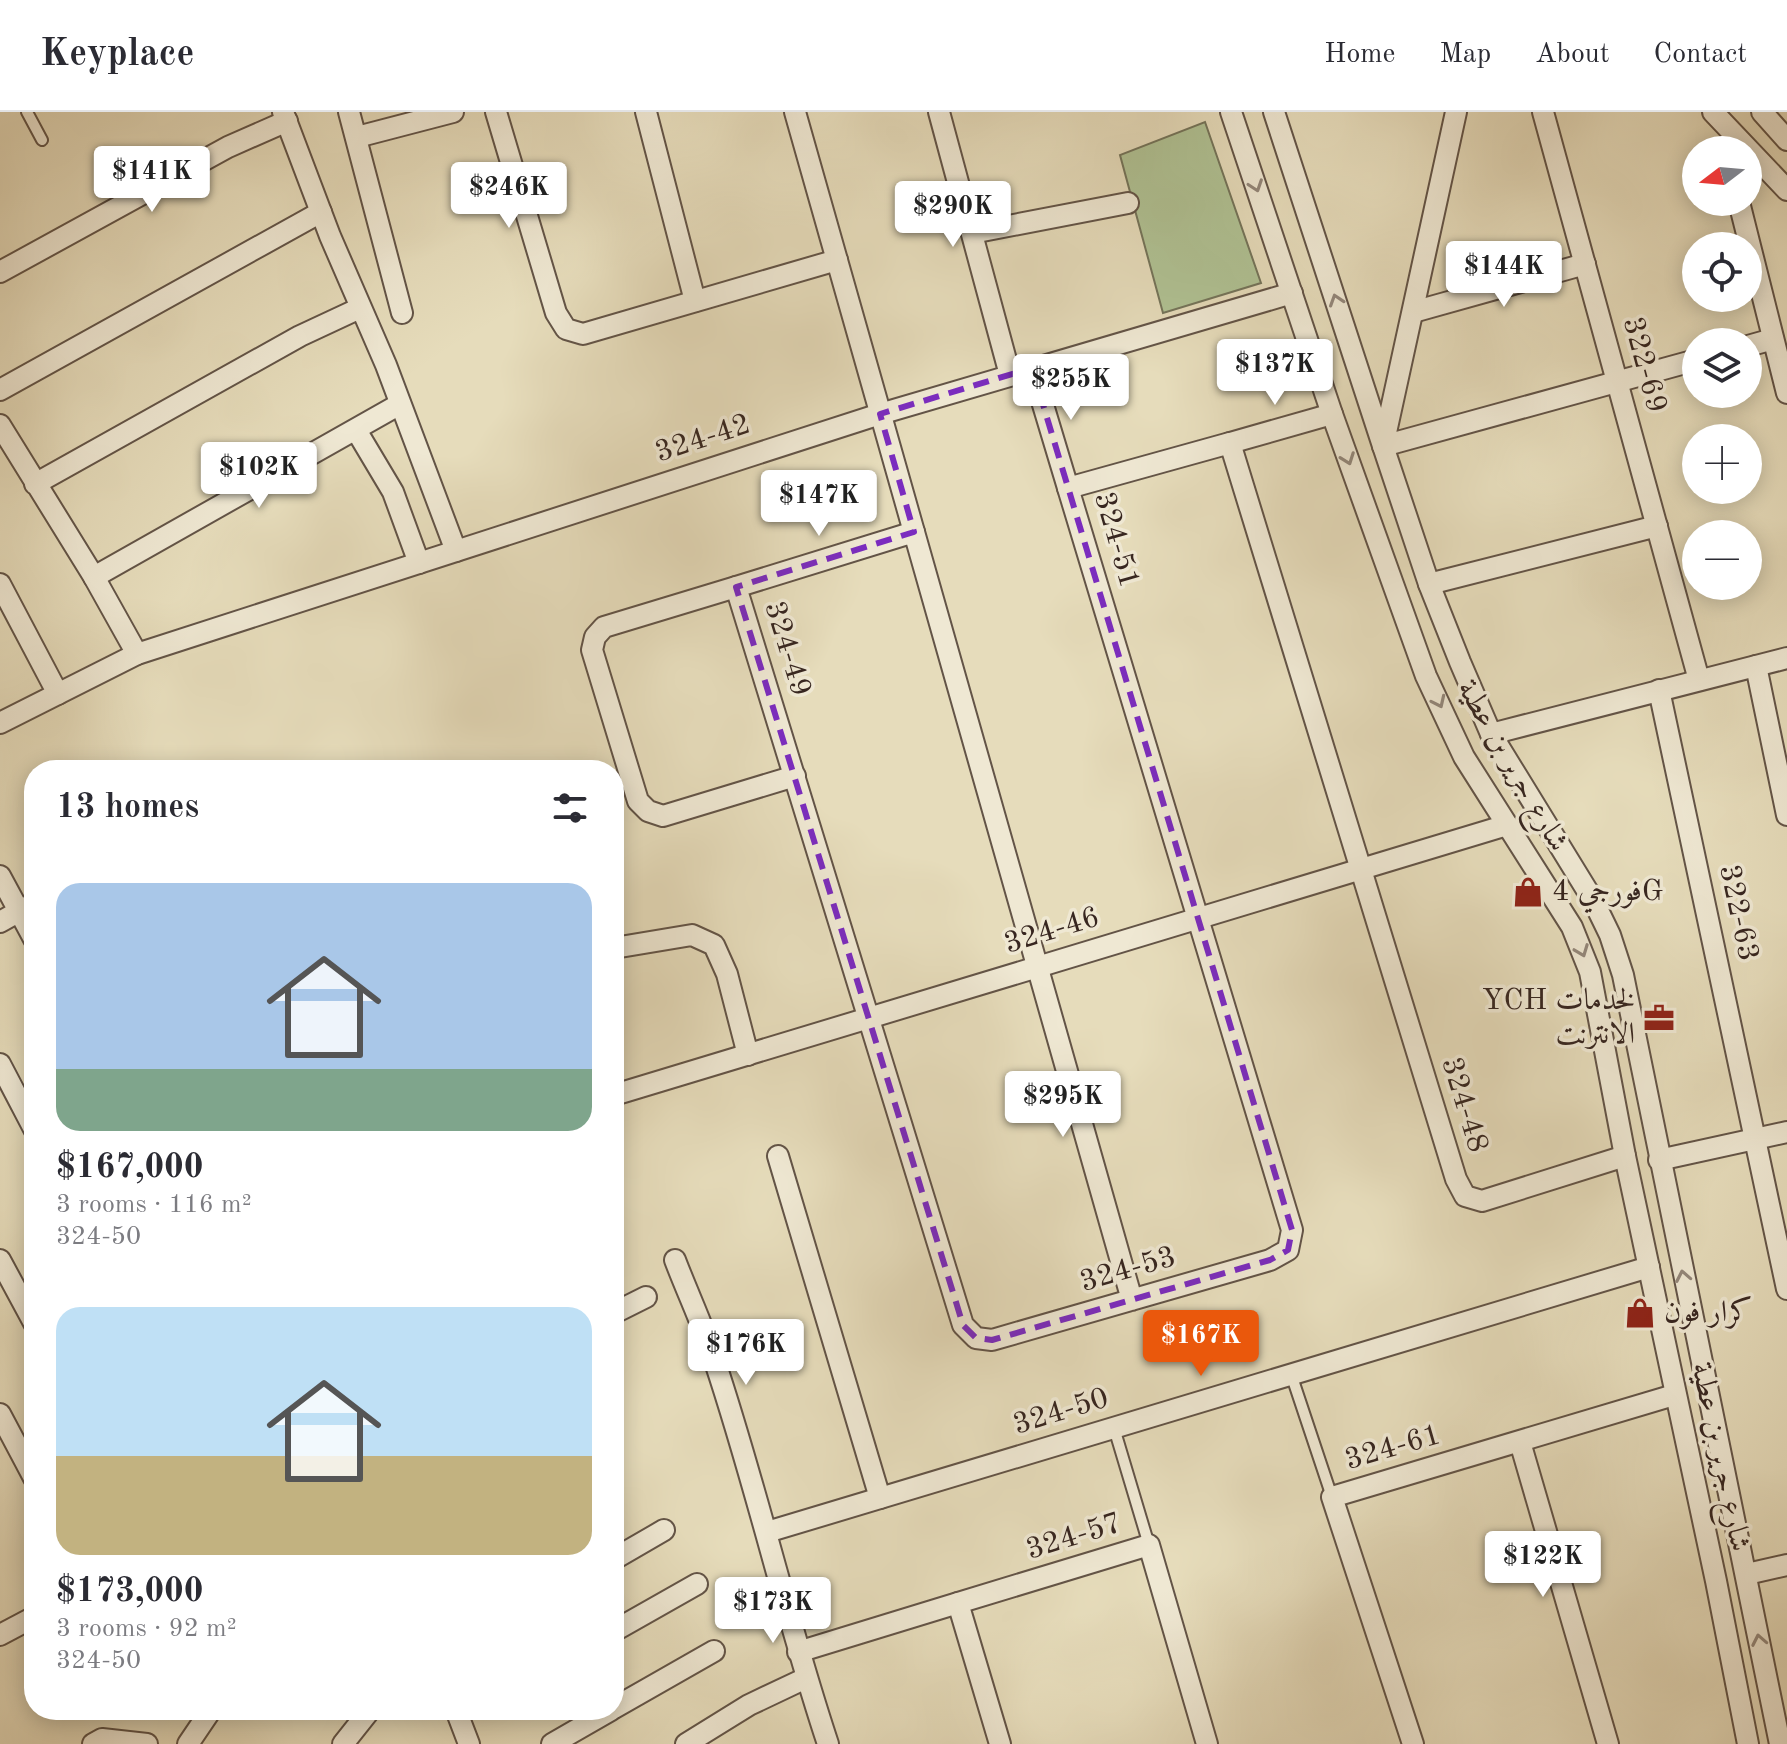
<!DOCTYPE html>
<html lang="en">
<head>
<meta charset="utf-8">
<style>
  :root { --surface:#fff; --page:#f2f2f3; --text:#2b2b33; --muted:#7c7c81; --line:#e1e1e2; --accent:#ea580c }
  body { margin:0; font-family:"Old Standard TT",Amiri,serif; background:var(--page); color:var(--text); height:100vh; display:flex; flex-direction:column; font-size:30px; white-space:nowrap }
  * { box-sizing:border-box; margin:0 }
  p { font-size:26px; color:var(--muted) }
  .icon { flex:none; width:44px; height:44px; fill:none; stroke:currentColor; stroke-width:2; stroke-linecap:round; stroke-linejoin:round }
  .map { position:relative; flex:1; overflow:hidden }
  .drawer { position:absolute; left:24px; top:648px; width:600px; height:960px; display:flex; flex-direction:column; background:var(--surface); border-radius:32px; box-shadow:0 4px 20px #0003 }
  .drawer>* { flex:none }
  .needle { width:52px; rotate:254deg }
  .controls { position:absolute; left:1682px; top:24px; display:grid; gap:16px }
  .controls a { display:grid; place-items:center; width:80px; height:80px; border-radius:50%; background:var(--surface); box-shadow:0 4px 20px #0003; font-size:40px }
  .price { position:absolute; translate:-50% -68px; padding:0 18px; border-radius:8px; background:#fff; color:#222; font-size:26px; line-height:52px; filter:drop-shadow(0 2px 4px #0008) }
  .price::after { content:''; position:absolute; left:50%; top:48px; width:24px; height:18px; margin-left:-12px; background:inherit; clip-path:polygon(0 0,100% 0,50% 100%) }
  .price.active { background:var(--accent); color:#fff }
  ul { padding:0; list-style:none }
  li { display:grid; align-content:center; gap:16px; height:424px; padding:0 32px }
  li span { display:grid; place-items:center; height:248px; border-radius:24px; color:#555 }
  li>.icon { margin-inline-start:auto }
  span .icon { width:144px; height:144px; fill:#fffc; stroke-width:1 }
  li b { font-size:34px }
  h2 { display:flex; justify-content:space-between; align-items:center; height:96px; padding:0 32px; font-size:34px }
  header { display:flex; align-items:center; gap:48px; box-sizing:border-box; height:112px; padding:0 40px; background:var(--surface); border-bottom:2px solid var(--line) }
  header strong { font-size:38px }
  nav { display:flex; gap:44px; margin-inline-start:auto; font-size:28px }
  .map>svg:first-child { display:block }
</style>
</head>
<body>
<header>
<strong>Keyplace</strong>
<nav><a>Home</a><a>Map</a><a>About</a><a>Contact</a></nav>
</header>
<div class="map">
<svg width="1787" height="1632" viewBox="0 0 1787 1632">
  <rect width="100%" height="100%" fill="#e6dcbb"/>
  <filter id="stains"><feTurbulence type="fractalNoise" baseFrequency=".0025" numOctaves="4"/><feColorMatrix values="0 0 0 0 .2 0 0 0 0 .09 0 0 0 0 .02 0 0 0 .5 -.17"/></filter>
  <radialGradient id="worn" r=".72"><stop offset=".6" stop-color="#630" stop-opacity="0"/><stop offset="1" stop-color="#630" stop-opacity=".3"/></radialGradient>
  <path fill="#b0c294" stroke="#74745a" stroke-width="2" d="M 1205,10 L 1261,171 L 1163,201 L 1120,43 Z"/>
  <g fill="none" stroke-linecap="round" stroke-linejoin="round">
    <g stroke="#635447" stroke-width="14">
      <g id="service">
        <path d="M 27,0 L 42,28"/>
        <path d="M 1291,1262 L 1332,1385"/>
        <path d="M 1114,1316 L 1149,1433"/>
      </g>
    </g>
    <g stroke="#635447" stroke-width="24">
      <g id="minor">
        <path d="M 283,0 L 330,124 L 386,253 L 456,439"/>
        <path d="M 349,0 L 402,201"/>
        <path d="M 496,0 L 556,201 L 566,217 L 583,222 L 837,148"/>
        <path d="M 646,0 L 695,189"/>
        <path d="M 795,0 L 914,420"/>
        <path d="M 939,0 L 1010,263"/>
        <path d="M 1231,0 L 1332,302 L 1426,564 L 1464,645 L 1572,815 L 1590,860 L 1625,1044 L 1716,1469 L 1748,1632"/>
        <path d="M 1274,0 L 1383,334 L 1429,472 L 1460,550 L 1491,622 L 1593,788 L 1610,823 L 1623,863 L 1780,1632"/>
        <path d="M 1456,0 L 1383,334 L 1696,248"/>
        <path d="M 1543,0 L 1699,568"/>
        <path d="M 1713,0 L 1787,78"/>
        <path d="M 1762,0 L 1787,28"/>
        <path d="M 357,25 L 453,0"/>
        <path d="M 1739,90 L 1787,281"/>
        <path d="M 972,121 L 1128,91"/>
        <path d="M 0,160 L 228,35 L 287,9"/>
        <path d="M 1413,200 L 1585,152"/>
        <path d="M 1748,234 L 1773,227"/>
        <path d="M 1032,256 L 1068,376"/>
        <path d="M 0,278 L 321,100"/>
        <path d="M 0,313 L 94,465 L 137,542"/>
        <path d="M 356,318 L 393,380 L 419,451"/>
        <path d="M 1230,331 L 1332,302"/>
        <path d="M 35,372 L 300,224 L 360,196"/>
        <path d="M 94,465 L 400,292"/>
        <path d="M 0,472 L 58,582"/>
        <path d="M 1429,472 L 1657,414"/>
        <path d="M 736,475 L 604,515 L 595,525 L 592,538 L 638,689 L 648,699 L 663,704 L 795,664"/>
        <path d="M 1756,554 L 1787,703"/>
        <path d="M 1659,578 L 1787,1177"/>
        <path d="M 0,611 L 137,542 L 880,302 L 1292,181"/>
        <path d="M 1491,622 L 1787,546"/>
        <path d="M 0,764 L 34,827"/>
        <path d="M 0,810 L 34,791"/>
        <path d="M 614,836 L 692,823 L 714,833 L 727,862 L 748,943"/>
        <path d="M 0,952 L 34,1017"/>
        <path d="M 614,983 L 1507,713"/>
        <path d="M 778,1044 L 880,1386"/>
        <path d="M 1659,1048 L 1787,1020"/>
        <path d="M 0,1148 L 34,1211"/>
        <path d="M 675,1148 C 688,1182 704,1216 715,1250 C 757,1376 786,1506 828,1632"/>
        <path d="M 1132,1188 L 914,420 L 736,475 L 963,1213 L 976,1226 L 992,1228 L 1270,1148 L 1288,1138 L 1292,1118 L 1068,376 L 1230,331 L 1456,1067 L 1465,1084 L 1482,1089 L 1625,1044"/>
        <path d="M 614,1201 L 646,1185"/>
        <path d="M 0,1302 L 34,1366"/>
        <path d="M 1520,1330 L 1608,1632"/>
        <path d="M 767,1420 L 1649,1155"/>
        <path d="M 614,1447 L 664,1418"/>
        <path d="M 1747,1462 L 1787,1453"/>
        <path d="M 614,1519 L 697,1472"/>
        <path d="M 0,1523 L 34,1505"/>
        <path d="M 798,1540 L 958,1491"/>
        <path d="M 614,1596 L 714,1539"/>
        <path d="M 456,1598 L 469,1632"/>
        <path d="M 93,1632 L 102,1627 L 147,1632"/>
        <path d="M 188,1632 L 211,1598"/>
        <path d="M 343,1632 L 370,1598"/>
        <path d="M 552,1632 L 611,1598"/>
        <path d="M 686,1632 L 749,1593 L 806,1566"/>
        <path d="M 1000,1632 L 958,1491 L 1149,1433 L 1207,1632"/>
        <path d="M 1413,1632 L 1332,1385 L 1674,1283"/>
      </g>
    </g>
    <use href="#service" stroke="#efe8d3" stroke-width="10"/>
    <use href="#minor" stroke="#efe8d3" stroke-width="20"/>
  </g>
  <defs><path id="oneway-chevron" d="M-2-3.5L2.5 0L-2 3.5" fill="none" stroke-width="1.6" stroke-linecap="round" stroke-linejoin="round" transform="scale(2)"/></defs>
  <g stroke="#93877a">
    <use href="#oneway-chevron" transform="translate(1256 74) rotate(71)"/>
    <use href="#oneway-chevron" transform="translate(1336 188) rotate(-108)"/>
    <use href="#oneway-chevron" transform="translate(1348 347) rotate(70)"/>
    <use href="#oneway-chevron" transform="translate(1439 590) rotate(65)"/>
    <use href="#oneway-chevron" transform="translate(1582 839) rotate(69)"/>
    <use href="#oneway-chevron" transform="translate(1683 1164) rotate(-101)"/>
    <use href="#oneway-chevron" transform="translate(1759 1528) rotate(-101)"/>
  </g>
  <path fill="none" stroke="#7b2cbf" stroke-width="6" stroke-dasharray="16 10" stroke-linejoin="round" d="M 1032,256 L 1292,1118 L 1288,1138 L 1270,1148 L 992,1228 L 976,1226 L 963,1213 L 736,475 L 914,420 L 880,302 Z"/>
  <defs>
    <g id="shop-bare" transform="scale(2.4)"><path d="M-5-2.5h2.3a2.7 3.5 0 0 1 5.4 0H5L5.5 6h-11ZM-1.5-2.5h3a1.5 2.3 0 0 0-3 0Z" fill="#8f2418" stroke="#efe8d3" stroke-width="2.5" paint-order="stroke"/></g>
    <g id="office-bare" transform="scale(2.4)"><path d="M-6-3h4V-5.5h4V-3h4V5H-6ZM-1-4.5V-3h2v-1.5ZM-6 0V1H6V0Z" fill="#8f2418" stroke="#efe8d3" stroke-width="2.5" paint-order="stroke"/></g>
  </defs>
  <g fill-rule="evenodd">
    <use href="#shop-bare" x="1528" y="780"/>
    <use href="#office-bare" x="1659" y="906"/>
    <use href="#shop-bare" x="1640" y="1201"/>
  </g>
  <g text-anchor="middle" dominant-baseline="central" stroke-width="7" stroke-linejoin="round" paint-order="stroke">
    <g font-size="30" fill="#372620" stroke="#efe8d3">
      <text transform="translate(1644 253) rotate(75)">322-69</text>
      <text transform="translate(703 327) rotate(-18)">324-42</text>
      <text transform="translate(1116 428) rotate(74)">324-51</text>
      <text transform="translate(787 537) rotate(73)">324-49</text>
      <text transform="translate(1512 654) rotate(60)">شارع جرير بن عطية</text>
      <text transform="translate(1738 801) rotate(78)">322-63</text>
      <text transform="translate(1052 819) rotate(-17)">324-46</text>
      <text transform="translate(1464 993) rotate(73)">324-48</text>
      <text transform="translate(1128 1158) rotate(-16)">324-53</text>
      <text transform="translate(1061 1300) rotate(-17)">324-50</text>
      <text transform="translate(1393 1336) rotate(-16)">324-61</text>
      <text transform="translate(1720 1345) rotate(78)">شارع جرير بن عطية</text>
      <text transform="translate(1074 1425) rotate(-17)">324-57</text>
    </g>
    <g font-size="30" fill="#372620" stroke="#efe8d3" text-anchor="start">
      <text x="1552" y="780">فورجي 4G</text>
      <text x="1635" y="889" text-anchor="end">YCH لخدمات<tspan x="1635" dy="34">الانترنت</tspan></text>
      <text x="1664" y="1201">كرار فون</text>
    </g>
  </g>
  <rect width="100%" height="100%" filter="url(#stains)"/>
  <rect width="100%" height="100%" fill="url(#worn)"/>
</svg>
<div class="controls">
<a><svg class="needle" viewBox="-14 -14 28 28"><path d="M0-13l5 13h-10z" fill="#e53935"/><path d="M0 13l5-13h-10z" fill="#7c7c81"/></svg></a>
<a><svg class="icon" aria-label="locate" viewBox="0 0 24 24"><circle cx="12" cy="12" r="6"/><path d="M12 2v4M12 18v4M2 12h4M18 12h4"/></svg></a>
<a><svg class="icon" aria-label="layers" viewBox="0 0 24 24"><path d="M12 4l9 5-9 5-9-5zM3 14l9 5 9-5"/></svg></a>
<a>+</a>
<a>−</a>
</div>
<b class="price" style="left:152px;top:102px">$141K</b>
<b class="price" style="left:509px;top:118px">$246K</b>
<b class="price" style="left:953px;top:137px">$290K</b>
<b class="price" style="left:1504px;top:197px">$144K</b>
<b class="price" style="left:1275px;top:295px">$137K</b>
<b class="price" style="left:1071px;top:310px">$255K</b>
<b class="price" style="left:259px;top:398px">$102K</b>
<b class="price" style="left:819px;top:426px">$147K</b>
<b class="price" style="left:1063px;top:1027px">$295K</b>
<b class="price active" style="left:1201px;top:1266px">$167K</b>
<b class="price" style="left:746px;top:1275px">$176K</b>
<b class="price" style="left:1543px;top:1487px">$122K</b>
<b class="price" style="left:773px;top:1533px">$173K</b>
<section class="drawer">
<h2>13 homes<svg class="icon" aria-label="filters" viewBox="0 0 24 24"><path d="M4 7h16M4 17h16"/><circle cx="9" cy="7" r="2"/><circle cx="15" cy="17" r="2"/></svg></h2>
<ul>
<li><span style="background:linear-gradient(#a9c7e8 75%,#7fa58c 0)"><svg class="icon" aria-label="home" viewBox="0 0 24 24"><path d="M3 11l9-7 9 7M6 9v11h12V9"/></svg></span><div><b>$167,000</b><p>3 rooms · 116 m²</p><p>324-50</p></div></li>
<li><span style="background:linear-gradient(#bfe0f5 60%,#c2b280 0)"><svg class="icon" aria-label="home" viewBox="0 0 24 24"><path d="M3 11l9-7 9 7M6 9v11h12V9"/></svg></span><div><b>$173,000</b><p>3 rooms · 92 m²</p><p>324-50</p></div></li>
</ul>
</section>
</div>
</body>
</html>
